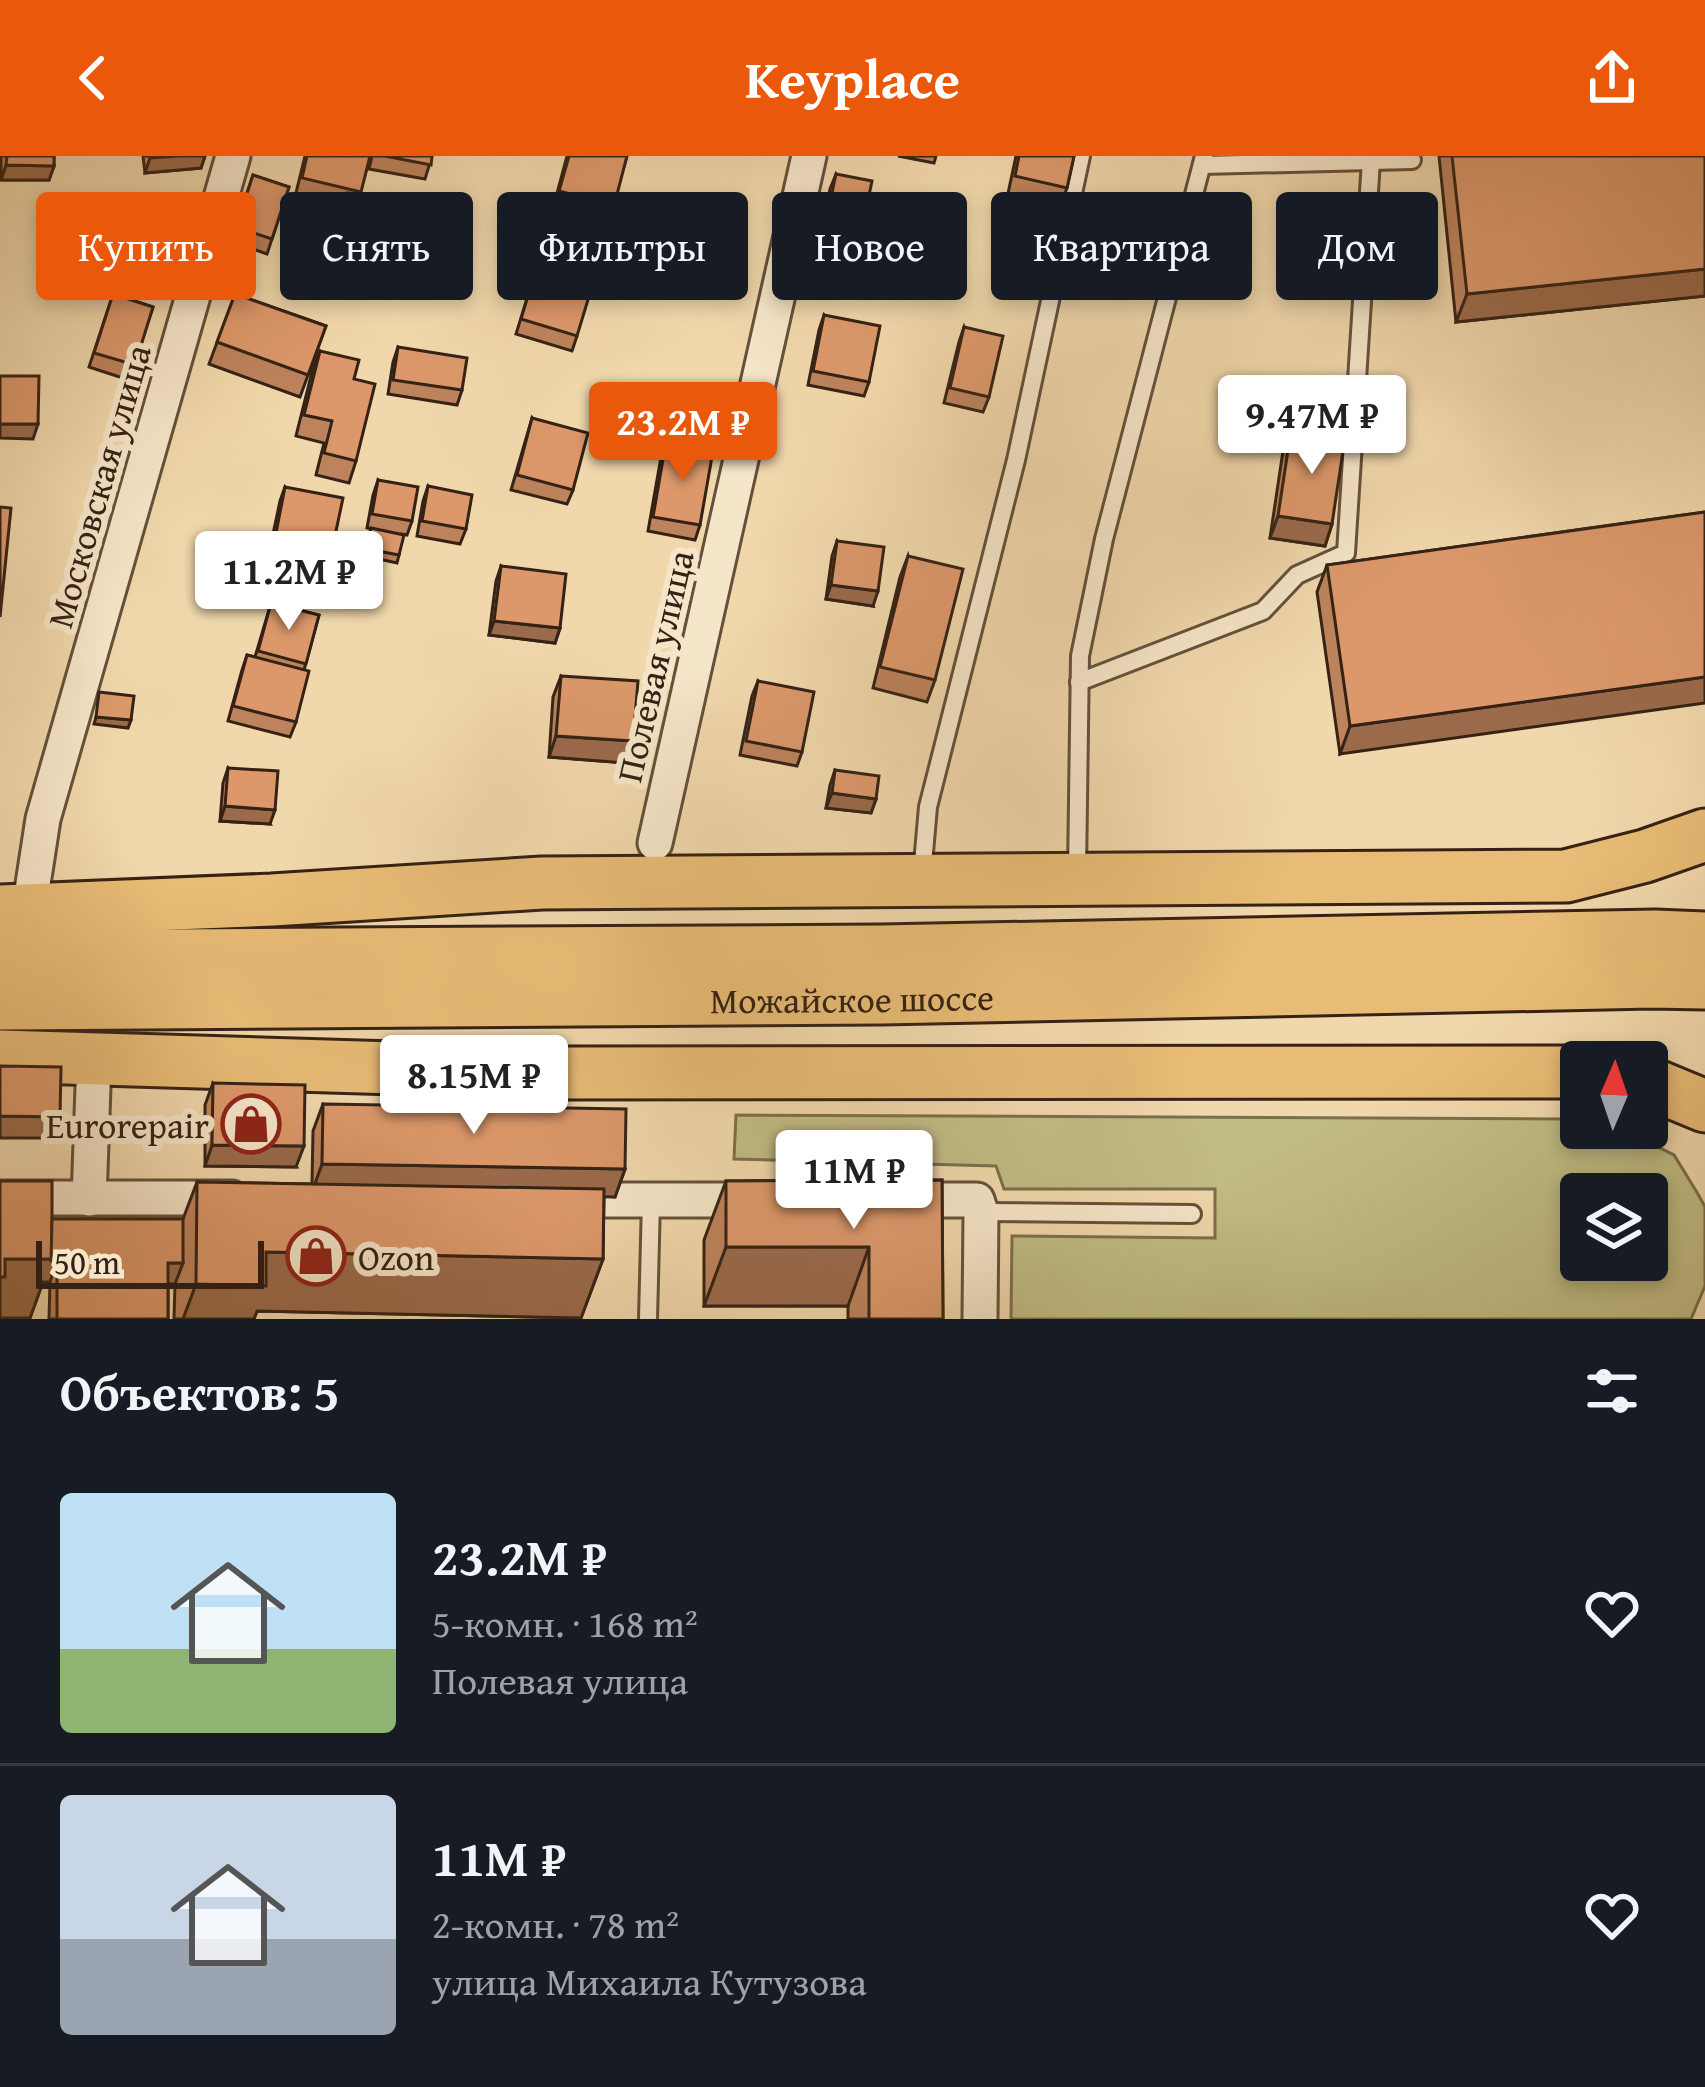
<!DOCTYPE html>
<html lang="ru">
<head>
<meta charset="utf-8">
<style>
  :root { --surface:#171b24; --page:#242831; --text:#f1f3f6; --muted:#9ea1a6; --line:#363941; --accent:#ea580c }
  body { margin:0; font-family:"Gentium Book Plus",serif; background:var(--page); color:var(--text); height:100vh; display:flex; flex-direction:column; font-size:45px; white-space:nowrap }
  * { box-sizing:border-box; margin:0 }
  p { font-size:39px; color:var(--muted) }
  .icon { flex:none; width:66px; height:66px; fill:none; stroke:currentColor; stroke-width:2; stroke-linecap:round; stroke-linejoin:round }
  .map { position:relative; height:1163px; overflow:hidden }
  .side { display:flex; flex-direction:column; background:var(--surface); flex:1 }
  .side>* { flex:none }
  .guide { position:absolute; left:36px; top:36px; width:1635px; height:108px; display:flex; gap:24px }
  .needle { width:78px; rotate:2deg }
  .buttons { position:absolute; left:1560px; top:885px; display:grid; gap:24px }
  .buttons a { display:grid; place-items:center; width:108px; height:108px; border-radius:12px; background:var(--surface); box-shadow:0 6px 18px #0003; font-size:60px }
  .scale { position:absolute; left:36px; bottom:30px; width:228px; box-sizing:border-box; padding-left:12px; border:6px solid #352215; border-top:0; font-size:33px; line-height:42px; white-space:nowrap; color:#352215; -webkit-text-stroke:9px #f6e6c9; paint-order:stroke }
  .price { position:absolute; translate:-50% -102px; padding:0 27px; border-radius:12px; background:#fff; color:#222; font-size:39px; line-height:78px; filter:drop-shadow(0 3px 6px #0008) }
  .price::after { content:''; position:absolute; left:50%; top:72px; width:36px; height:27px; margin-left:-18px; background:inherit; clip-path:polygon(0 0,100% 0,50% 100%) }
  .price.active { background:var(--accent); color:#fff }
  ul { padding:0; list-style:none }
  li { display:flex; align-items:center; gap:36px; height:300px; padding:0 60px }
  li+li { border-top:3px solid var(--line) }
  li span { display:grid; place-items:center; flex:none; width:336px; height:240px; border-radius:12px; color:#555 }
  li>.icon { margin-inline-start:auto }
  span .icon { width:144px; height:144px; fill:#fffc; stroke-width:1 }
  li b { font-size:51px }
  h2 { display:flex; justify-content:space-between; align-items:center; height:144px; padding:0 60px; font-size:51px }
  .tag { padding:0 42px; border-radius:12px; background:var(--surface); box-shadow:0 6px 18px #0003; font-size:42px; line-height:108px }
  .tag.active { background:var(--accent); color:#fff }
  header { display:flex; justify-content:space-between; align-items:center; height:156px; padding:0 60px; background:var(--accent); color:#fff; font-size:54px; font-weight:600 }
  .map>svg:first-child { display:block }
</style>
</head>
<body>
<header><svg class="icon" aria-label="back" viewBox="0 0 24 24"><path d="M15 5l-7 7 7 7"/></svg>Keyplace<svg class="icon" aria-label="share" viewBox="0 0 24 24"><path d="M12 15V3M7 8l5-5 5 5M5 13v7h14v-7"/></svg></header>
<div class="map">
<svg width="1705" height="1163" viewBox="0 0 1705 1163">
  <rect width="100%" height="100%" fill="#f1d8ac"/>
  <filter id="stains"><feTurbulence type="fractalNoise" baseFrequency=".00167" numOctaves="4"/><feColorMatrix values="0 0 0 0 .2 0 0 0 0 .09 0 0 0 0 .02 0 0 0 .5 -.17"/></filter>
  <radialGradient id="worn" r=".72"><stop offset=".6" stop-color="#630" stop-opacity="0"/><stop offset="1" stop-color="#630" stop-opacity=".3"/></radialGradient>
  <path fill="#c1bc84" stroke="#7b6f4c" stroke-width="3" fill-rule="evenodd" d="M 736,959 L 1563,963 L 1581,967 L 1581,972 L 1608,972 L 1628,976 L 1674,999 L 1698,1038 L 1705,1051 L 1705,1130 L 1691,1163 L 1011,1163 L 1012,1080 L 1215,1082 L 1215,1033 L 1004,1033 L 996,1010 L 734,1003 ZM 1581,1038 L 1647,1038 L 1647,1104 L 1581,1104 Z"/>
  <g fill="none" stroke-linecap="round" stroke-linejoin="round">
    <g stroke="#64503b" stroke-width="22">
      <g id="service">
        <path d="M 1202,9 L 1412,4"/>
        <path d="M 1079,526 L 1263,455 L 1297,419 L 1346,397 L 1371,4"/>
        <path d="M 1077,717 L 1080,500 L 1104,383 L 1204,0"/>
        <path d="M 922,719 L 928,651 L 1016,304 L 1081,0"/>
        <path d="M 981,1056 L 1192,1058"/>
        <path d="M 648,1163 L 651,1045"/>
      </g>
    </g>
    <g stroke="#64503b" stroke-width="39">
      <g id="minor">
        <path d="M 655,687 L 809,0"/>
        <path d="M 29,754 L 43,663 L 233,0"/>
        <path d="M 0,1042 L 232,1042"/>
        <path d="M 89,1043 L 94,903"/>
        <path d="M 560,1044 L 760,1044"/>
        <path d="M 902,1044 L 977,1044 L 981,1056 L 980,1163"/>
      </g>
    </g>
    <g stroke="#352215" stroke-width="57">
      <g id="primary">
        <path d="M 0,755 L 272,744 L 542,727 L 1566,720 L 1645,700 L 1705,679"/>
        <path d="M 0,800 L 881,795 L 1655,780 L 1705,782"/>
        <path id="s1" d="M 0,848 L 882,842 L 1651,826 L 1705,827"/>
        <path d="M 0,900 L 562,917 L 1581,916"/>
        <path d="M 1647,926 L 1705,950"/>
      </g>
    </g>
    <use href="#service" stroke="#f6e6c9" stroke-width="16"/>
    <use href="#minor" stroke="#f6e6c9" stroke-width="33"/>
    <use href="#primary" stroke="#e8bc76" stroke-width="51"/>
  </g>
  <g fill="#bd835c" stroke="#352215" stroke-width="3">
    <path d="M 1,0 L 54,0 L 54,10 L 49,24 L 1,24 Z"/>
    <path d="M 143,0 L 205,0 L 201,12 L 145,17 Z"/>
    <path d="M 305,0 L 370,0 L 360,38 L 415,104 L 407,126 L 335,121 L 339,59 L 343,48 L 296,37 Z"/>
    <path d="M 372,0 L 432,0 L 425,23 L 369,13 Z"/>
    <path d="M 567,0 L 627,0 L 606,71 L 552,56 Z"/>
    <path d="M 898,0 L 936,0 L 934,7 Z"/>
    <path d="M 1016,0 L 1074,0 L 1067,32 L 1059,53 L 1007,42 Z"/>
    <path d="M 1439,0 L 1705,0 L 1705,140 L 1456,166 Z"/>
    <path d="M 836,18 L 864,63 L 859,78 L 823,70 L 830,33 Z"/>
    <path d="M 253,19 L 289,31 L 267,98 L 231,85 Z"/>
    <path d="M 541,97 L 577,180 L 572,195 L 516,178 Z"/>
    <path d="M 113,138 L 153,151 L 129,224 L 89,211 Z"/>
    <path d="M 235,138 L 326,170 L 300,241 L 209,208 Z"/>
    <path d="M 824,159 L 869,226 L 864,240 L 808,229 L 819,174 Z"/>
    <path d="M 964,171 L 989,241 L 983,256 L 944,247 L 959,186 Z"/>
    <path d="M 398,191 L 462,234 L 457,249 L 388,238 L 393,206 Z"/>
    <path d="M 320,195 L 354,223 L 356,305 L 349,327 L 316,319 L 324,287 L 296,280 L 312,216 Z"/>
    <path d="M 532,262 L 573,334 L 567,348 L 511,334 Z"/>
    <path d="M 1291,274 L 1332,368 L 1325,390 L 1270,382 L 1283,295 Z"/>
    <path d="M 666,286 L 700,369 L 695,384 L 648,375 L 661,301 Z"/>
    <path d="M 378,324 L 412,365 L 407,379 L 401,378 L 399,399 L 397,407 L 365,400 L 371,373 L 367,372 L 373,339 Z"/>
    <path d="M 428,330 L 466,373 L 460,388 L 417,380 L 423,345 Z"/>
    <path d="M 285,331 L 332,394 L 327,408 L 269,397 L 280,345 Z"/>
    <path d="M 1705,356 L 1340,598 L 1317,436 L 1327,409 Z"/>
    <path d="M 837,385 L 873,450 L 826,443 L 832,400 Z"/>
    <path d="M 908,400 L 935,524 L 927,546 L 873,532 L 900,421 Z"/>
    <path d="M 501,410 L 560,472 L 555,487 L 489,479 L 496,425 Z"/>
    <path d="M 271,447 L 319,459 L 304,514 L 296,566 L 290,581 L 228,565 L 242,514 L 247,499 L 255,501 Z"/>
    <path d="M 561,520 L 633,585 L 626,607 L 549,601 L 553,541 Z"/>
    <path d="M 758,525 L 802,596 L 797,610 L 740,599 L 752,540 Z"/>
    <path d="M 228,612 L 270,668 L 220,665 L 223,627 Z"/>
    <path d="M 835,614 L 876,643 L 871,657 L 826,652 L 830,629 Z"/>
    <path d="M 213,927 L 296,1011 L 205,1010 L 205,949 Z"/>
    <path d="M 323,948 L 625,1013 L 615,1041 L 604,1040 L 603,1103 L 581,1162 L 257,1155 L 254,1163 L 174,1163 L 175,1128 L 168,1128 L 168,1163 L 49,1163 L 50,1126 L 43,1126 L 30,1162 L 52,1063 L 183,1063 L 197,1026 L 312,1028 L 313,975 Z"/>
    <path d="M 942,1024 L 943,1163 L 848,1163 L 848,1150 L 704,1150 L 704,1084 L 726,1025 Z"/>
  </g>
  <g fill="#9a6a4b" stroke="#352215" stroke-width="3">
    <path d="M 178,0 L 205,0 L 201,12 L 145,17 L 150,2 Z"/>
    <path d="M 6,9 L 54,10 L 49,24 L 1,24 Z"/>
    <path d="M 343,100 L 415,104 L 407,126 L 335,121 Z"/>
    <path d="M 1705,113 L 1705,140 L 1456,166 L 1467,138 Z"/>
    <path d="M 0,268 L 38,268 L 33,283 L 0,282 Z"/>
    <path d="M 1278,360 L 1332,368 L 1325,390 L 1270,382 Z"/>
    <path d="M 831,429 L 878,435 L 873,450 L 826,443 Z"/>
    <path d="M 494,465 L 560,472 L 555,487 L 489,479 Z"/>
    <path d="M 1705,521 L 1705,547 L 1340,598 L 1350,570 Z"/>
    <path d="M 96,561 L 131,564 L 128,572 L 94,568 Z"/>
    <path d="M 556,580 L 633,585 L 626,607 L 549,601 Z"/>
    <path d="M 832,637 L 876,643 L 871,657 L 826,652 Z"/>
    <path d="M 225,650 L 275,654 L 270,668 L 220,665 Z"/>
    <path d="M 0,960 L 60,961 L 52,982 L 0,982 Z"/>
    <path d="M 212,989 L 304,990 L 296,1011 L 205,1010 Z"/>
    <path d="M 322,1008 L 625,1013 L 615,1041 L 312,1036 Z"/>
    <path d="M 726,1091 L 869,1091 L 848,1150 L 704,1150 Z"/>
    <path d="M 266,1096 L 603,1103 L 581,1162 L 257,1155 L 254,1163 L 183,1163 L 196,1128 Z"/>
    <path d="M 5,1103 L 52,1103 L 57,1105 L 50,1126 L 43,1126 L 30,1162 L 0,1162 L 0,1118 Z"/>
    <path d="M 168,1107 L 183,1107 L 175,1128 L 160,1128 Z"/>
  </g>
  <g fill="#dc986b" stroke="#352215" stroke-width="3">
    <path d="M 7,0 L 54,0 L 54,10 L 6,9 Z"/>
    <path d="M 307,0 L 370,0 L 361,36 L 302,22 Z"/>
    <path d="M 385,0 L 432,0 L 431,9 Z"/>
    <path d="M 569,0 L 627,0 L 614,50 L 559,35 Z"/>
    <path d="M 1019,0 L 1074,0 L 1067,32 L 1015,20 Z"/>
    <path d="M 1452,0 L 1705,0 L 1705,113 L 1467,138 Z"/>
    <path d="M 836,18 L 872,25 L 864,63 L 828,56 Z"/>
    <path d="M 253,19 L 289,31 L 272,83 L 236,71 Z"/>
    <path d="M 347,37 L 419,42 L 415,104 L 343,100 Z"/>
    <path d="M 541,97 L 597,114 L 577,180 L 521,163 Z"/>
    <path d="M 113,138 L 153,151 L 135,209 L 94,197 Z"/>
    <path d="M 235,138 L 326,170 L 308,219 L 217,186 Z"/>
    <path d="M 824,159 L 880,170 L 869,226 L 813,215 Z"/>
    <path d="M 964,171 L 1003,180 L 989,241 L 950,232 Z"/>
    <path d="M 398,191 L 467,202 L 462,234 L 393,224 Z"/>
    <path d="M 320,195 L 359,204 L 354,223 L 375,228 L 356,305 L 324,297 L 332,265 L 304,259 Z"/>
    <path d="M 0,220 L 39,220 L 38,268 L 0,268 Z"/>
    <path d="M 532,262 L 588,277 L 573,334 L 517,319 Z"/>
    <path d="M 1291,274 L 1345,282 L 1332,368 L 1278,360 Z"/>
    <path d="M 666,286 L 713,295 L 700,369 L 653,361 Z"/>
    <path d="M 378,324 L 418,331 L 412,365 L 372,358 Z"/>
    <path d="M 428,330 L 472,339 L 466,373 L 422,365 Z"/>
    <path d="M 285,331 L 343,342 L 332,394 L 275,382 Z"/>
    <path d="M 0,351 L 11,352 L 0,461 Z"/>
    <path d="M 1705,356 L 1705,521 L 1350,570 L 1327,409 Z"/>
    <path d="M 371,372 L 404,379 L 399,399 L 367,393 Z"/>
    <path d="M 837,385 L 884,391 L 878,435 L 831,429 Z"/>
    <path d="M 908,400 L 963,413 L 935,524 L 880,511 Z"/>
    <path d="M 501,410 L 566,418 L 560,472 L 494,465 Z"/>
    <path d="M 271,447 L 319,459 L 306,508 L 258,495 Z"/>
    <path d="M 247,499 L 309,515 L 296,566 L 233,550 Z"/>
    <path d="M 561,520 L 638,525 L 633,585 L 556,580 Z"/>
    <path d="M 758,525 L 814,536 L 802,596 L 746,585 Z"/>
    <path d="M 99,536 L 134,540 L 131,564 L 96,561 Z"/>
    <path d="M 228,612 L 278,615 L 275,654 L 225,650 Z"/>
    <path d="M 835,614 L 879,620 L 876,643 L 832,637 Z"/>
    <path d="M 0,910 L 61,911 L 60,961 L 0,960 Z"/>
    <path d="M 213,927 L 305,929 L 304,990 L 212,989 Z"/>
    <path d="M 323,948 L 626,953 L 625,1013 L 322,1008 Z"/>
    <path d="M 942,1024 L 943,1163 L 869,1163 L 869,1091 L 726,1091 L 726,1025 Z"/>
    <path d="M 0,1025 L 52,1025 L 52,1103 L 5,1103 L 5,1121 L 0,1121 Z"/>
    <path d="M 197,1026 L 604,1033 L 603,1103 L 266,1096 L 266,1130 L 196,1128 Z"/>
    <path d="M 52,1063 L 183,1063 L 183,1107 L 168,1107 L 168,1163 L 57,1163 L 57,1105 L 51,1105 Z"/>
  </g>
  <defs>
    <g id="shop-ring" transform="scale(3)"><circle r="9.5" fill="#f6e6c9" stroke="#8f2418" stroke-width="1.5"/><path d="M-5-2.5h2.3a2.7 3.5 0 0 1 5.4 0H5L5.5 6h-11ZM-1.5-2.5h3a1.5 2.3 0 0 0-3 0Z" fill="#8f2418"/></g>
  </defs>
  <g fill-rule="evenodd">
    <use href="#shop-ring" x="251" y="968"/>
    <use href="#shop-ring" x="316" y="1100"/>
  </g>
  <g text-anchor="middle" dominant-baseline="central" stroke-width="12" stroke-linejoin="round" paint-order="stroke">
    <g font-size="36" fill="#352215" stroke="#f6e6c9">
      <text transform="translate(98 330) rotate(-74)">Московская улица</text>
      <text transform="translate(654 510) rotate(-77)">Полевая улица</text>
      <text stroke="none"><textPath href="#s1" startOffset="852">Можайское шоссе</textPath></text>
    </g>
    <g font-size="36" fill="#352215" stroke="#f6e6c9" text-anchor="end">
      <text x="209" y="968">Eurorepair</text>
      <text x="358" y="1100" text-anchor="start">Ozon</text>
    </g>
  </g>
  <rect width="100%" height="100%" filter="url(#stains)"/>
  <rect width="100%" height="100%" fill="url(#worn)"/>
</svg>
<div class="buttons">
<a><svg class="needle" viewBox="-14 -14 28 28"><path d="M0-13l5 13h-10z" fill="#e53935"/><path d="M0 13l5-13h-10z" fill="#9ea1a6"/></svg></a>
<a><svg class="icon" aria-label="layers" viewBox="0 0 24 24"><path d="M12 4l9 5-9 5-9-5zM3 14l9 5 9-5"/></svg></a>
</div>
<div class="scale">50 m</div>
<b class="price" style="left:1312px;top:321px">9.47M ₽</b>
<b class="price active" style="left:683px;top:328px">23.2M ₽</b>
<b class="price" style="left:289px;top:477px">11.2M ₽</b>
<b class="price" style="left:474px;top:981px">8.15M ₽</b>
<b class="price" style="left:854px;top:1076px">11M ₽</b>
<div class="guide">
<a class="tag active">Купить</a>
<a class="tag">Снять</a>
<a class="tag">Фильтры</a>
<a class="tag">Новое</a>
<a class="tag">Квартира</a>
<a class="tag">Дом</a>
</div>
</div>
<section class="side">
<h2>Объектов: 5<svg class="icon" aria-label="filters" viewBox="0 0 24 24"><path d="M4 7h16M4 17h16"/><circle cx="9" cy="7" r="2"/><circle cx="15" cy="17" r="2"/></svg></h2>
<ul>
<li><span style="background:linear-gradient(#bfe0f5 65%,#8fb573 0)"><svg class="icon" aria-label="home" viewBox="0 0 24 24"><path d="M3 11l9-7 9 7M6 9v11h12V9"/></svg></span><div><b>23.2M ₽</b><p>5-комн. · 168 m²</p><p>Полевая улица</p></div><svg class="icon" aria-label="heart" viewBox="0 0 24 24"><path d="M12 20l-8-8c-3-5 5-10 8-4 3-6 11-1 8 4z"/></svg></li>
<li><span style="background:linear-gradient(#c9d6e8 60%,#9aa5b1 0)"><svg class="icon" aria-label="home" viewBox="0 0 24 24"><path d="M3 11l9-7 9 7M6 9v11h12V9"/></svg></span><div><b>11M ₽</b><p>2-комн. · 78 m²</p><p>улица Михаила Кутузова</p></div><svg class="icon" aria-label="heart" viewBox="0 0 24 24"><path d="M12 20l-8-8c-3-5 5-10 8-4 3-6 11-1 8 4z"/></svg></li>
</ul>
</section>
</body>
</html>
